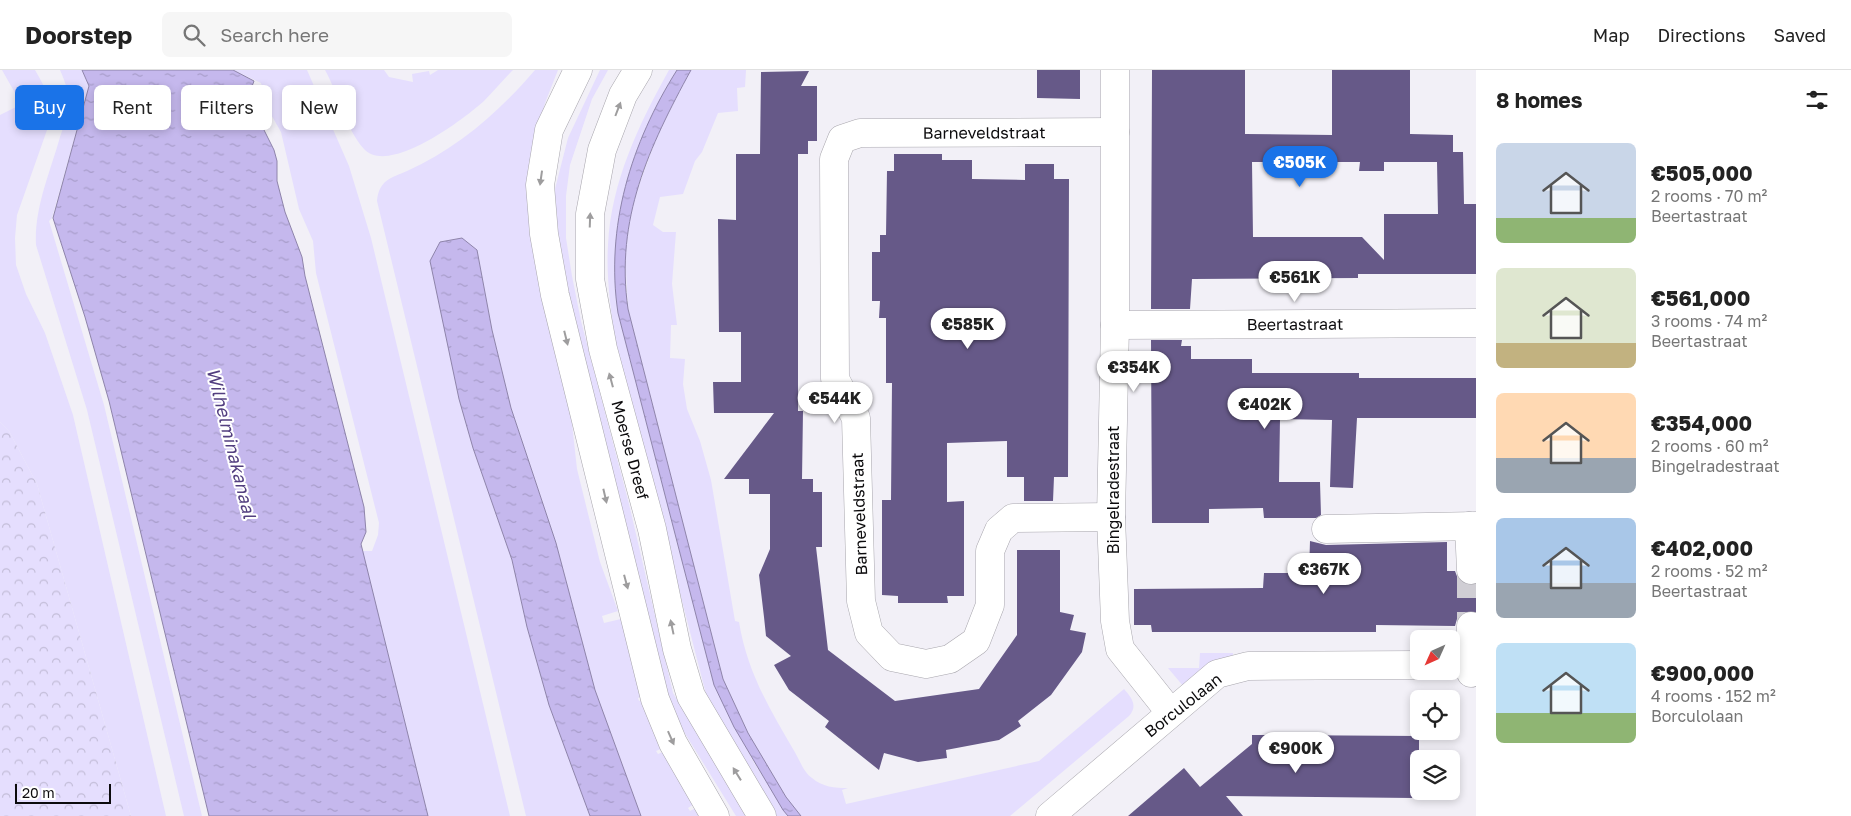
<!DOCTYPE html>
<html lang="en">
<head>
<meta charset="utf-8">
<style>
  :root { --surface:#fff; --page:#f6f6f6; --text:#222; --muted:#767676; --line:#e0e0e0; --accent:#1a73e8 }
  body { margin:0; font-family:"Golos Text",sans-serif; background:var(--page); color:var(--text); height:100vh; display:flex; flex-direction:column; font-size:19px; white-space:nowrap }
  * { box-sizing:border-box; margin:0 }
  p { font-size:16px; color:var(--muted) }
  .icon { flex:none; width:28px; height:28px; fill:none; stroke:currentColor; stroke-width:2; stroke-linecap:round; stroke-linejoin:round }
  .map { position:relative; flex:1; overflow:hidden }
  .side { display:flex; flex-direction:column; background:var(--surface); width:375px }
  .side>* { flex:none }
  .guide { position:absolute; left:15px; top:15px; width:475px; height:45px; display:flex; gap:10px }
  .needle { width:32px; rotate:225deg }
  .buttons { position:absolute; left:1410px; top:560px; display:grid; gap:10px }
  .buttons a { display:grid; place-items:center; width:50px; height:50px; border-radius:8px; background:var(--surface); box-shadow:0 2px 8px #0003; font-size:25px }
  .scale { position:absolute; left:15px; bottom:12px; width:96px; box-sizing:border-box; padding-left:5px; border:2px solid #0c0b0d; border-top:0; font-size:14px; line-height:18px; white-space:nowrap; color:#0c0b0d; -webkit-text-stroke:4px #fff; paint-order:stroke }
  .price { position:absolute; translate:-50% -42px; padding:0 11px; border-radius:18px; background:#fff; color:#222; font-size:16px; line-height:32px; filter:drop-shadow(0 1px 2px #0008) }
  .price::after { content:''; position:absolute; left:50%; top:30px; width:15px; height:11px; margin-left:-8px; background:inherit; clip-path:polygon(0 0,100% 0,50% 100%) }
  .price.active { background:var(--accent); color:#fff }
  ul { padding:0; list-style:none }
  li { display:flex; align-items:center; gap:15px; height:125px; padding:0 20px }
  li span { display:grid; place-items:center; flex:none; width:140px; height:100px; border-radius:8px; color:#555 }
  li>.icon { margin-inline-start:auto }
  span .icon { width:60px; height:60px; fill:#fffc; stroke-width:1 }
  li b { font-size:21px }
  h2 { display:flex; justify-content:space-between; align-items:center; height:60px; padding:0 20px; font-size:21px }
  .tag { padding:0 18px; border-radius:8px; background:var(--surface); box-shadow:0 2px 8px #0003; font-size:18px; line-height:45px }
  .tag.active { background:var(--accent); color:#fff }
  header { display:flex; align-items:center; gap:30px; box-sizing:border-box; height:70px; padding:0 25px; background:var(--surface); border-bottom:1px solid var(--line) }
  header strong { font-size:24px }
  nav { display:flex; gap:28px; margin-inline-start:auto; font-size:18px }
  .search { width:350px; height:45px; background:var(--page); display:flex; align-items:center; gap:12px; box-sizing:border-box; padding:0 18px; border-radius:8px; color:var(--muted); font-size:19px }
  main { display:flex; flex:1; min-height:0 }
  .map>svg:first-child { display:block }
</style>
</head>
<body>
<header>
<strong>Doorstep</strong>
<div class="search"><svg class="icon" aria-label="search" viewBox="0 0 24 24"><circle cx="10" cy="10" r="6"/><path d="M15 15l6 6"/></svg>Search here</div>
<nav><a>Map</a><a>Directions</a><a>Saved</a></nav>
</header>
<main>
<div class="map">
<svg width="1476" height="746" viewBox="0 0 1476 746">
  <defs>
    <pattern id="forest-crowns" width="20" height="18" patternUnits="userSpaceOnUse" patternTransform="scale(1.25)"><rect width="20" height="18" fill="#e5defe"/><path d="M2 6a3 3 0 1 1 6 0M12 15a3 3 0 1 1 6 0" fill="none" stroke="#c3bdd8"/></pattern>
    <pattern id="water-ripples" width="26" height="14" patternUnits="userSpaceOnUse" patternTransform="scale(1.25)"><rect width="26" height="14" fill="#c5b8ed"/><path d="M2 4q2-2 4 0t4 0M15 11q2-2 4 0t4 0" fill="none" stroke="#a89dca"/></pattern>
  </defs>
  <rect width="100%" height="100%" fill="#f2f0f7"/>
  <g fill="#e5defe">
    <path d="M 2,0 L 35,0 C 49,24 52,32 47,60 L 17,145 L 15,168 L 16,195 L 26,224 L 45,263 L 73,345 L 166,746 L 131,746 L 37,414 L 9,361 L 0,352 L 0,45 L 26,32 L 23,28 L 19,30 Z"/>
    <path d="M 60,0 L 82,0 L 89,16 L 52,148 L 49,151 L 104,335 L 202,746 L 184,746 L 87,340 L 36,175 C 34,138 50,103 60,67 C 64,56 69,41 68,29 C 68,19 64,9 60,0 Z"/>
    <path d="M 233,0 L 307,0 L 349,96 L 371,168 L 510,746 L 428,746 L 362,481 L 372,481 L 378,465 L 379,453 L 316,203 L 313,171 L 299,139 L 281,62 L 269,41 L 261,13 Z"/>
    <path d="M 325,0 L 384,0 L 389,7 L 413,12 L 412,4 L 429,1 L 430,5 L 438,0 L 513,0 C 503,10 494,21 484,31 C 464,49 389,106 364,79 C 345,58 339,25 325,0 Z"/>
    <path d="M 535,0 L 558,0 L 545,33 L 539,57 L 577,399 L 600,492 L 618,541 L 602,546 L 604,553 L 621,549 L 632,576 L 645,625 L 638,628 L 639,631 L 647,629 L 663,678 L 656,681 L 658,684 L 665,681 L 694,734 L 688,738 L 690,741 L 696,738 L 701,746 L 641,746 L 595,620 L 556,473 L 511,338 L 492,260 L 477,180 L 461,168 L 440,172 L 459,329 L 473,378 L 512,490 L 527,557 L 549,635 L 590,746 L 526,746 L 377,131 C 379,110 391,108 407,101 C 458,78 499,42 535,0 Z"/>
    <path d="M 600,0 L 608,0 L 592,29 L 570,95 L 566,126 L 566,168 L 572,206 L 581,251 L 629,434 L 673,623 L 747,746 L 736,746 L 668,636 L 570,253 L 553,141 L 555,119 L 568,68 Z"/>
    <path d="M 669,0 L 677,0 C 632,73 605,158 618,243 L 714,615 L 753,691 L 788,746 L 770,746 L 706,624 L 615,271 C 611,239 606,208 608,175 C 611,112 639,54 669,0 Z"/>
    <path d="M 691,0 L 746,0 L 745,17 L 737,18 L 738,41 L 718,43 L 702,82 L 695,91 L 683,124 L 660,127 L 653,155 L 663,162 L 676,162 L 672,214 L 677,255 L 671,255 L 670,288 L 685,289 L 683,314 L 687,339 L 700,371 L 711,410 L 735,551 L 739,552 C 747,601 769,638 793,679 C 799,688 803,702 812,708 C 822,717 835,718 848,718 L 842,720 L 846,734 L 1039,691 L 1124,619 C 1132,628 1138,636 1129,646 L 1010,746 L 801,746 L 786,727 L 748,663 L 723,609 L 628,239 L 625,183 L 627,160 L 633,132 L 661,55 Z"/>
    <path d="M 1200,583 L 1233,583 L 1233,586 L 1220,590 L 1184,617 L 1168,598 L 1199,598 Z"/>
  </g>
  <path fill="url(#forest-crowns)" d="M 0,352 L 9,361 L 37,414 L 131,746 L 0,746 Z"/>
  <g fill="url(#water-ripples)" stroke="#8e84aa">
    <path d="M 82,0 L 233,0 L 254,11 L 251,19 L 252,36 L 274,80 L 277,91 L 277,111 L 285,142 L 302,187 L 305,206 L 364,437 L 366,462 L 361,474 L 428,746 L 209,746 L 109,331 L 85,247 L 53,148 L 89,16 Z"/>
    <path d="M 677,0 L 691,0 C 649,77 615,149 628,239 L 723,609 L 748,663 L 786,727 L 801,746 L 788,746 L 783,740 L 734,657 L 714,615 L 618,243 C 605,157 631,73 677,0 Z"/>
    <path d="M 462,168 L 477,180 L 492,260 L 511,338 L 556,473 L 595,620 L 641,746 L 590,746 L 549,635 L 527,557 L 512,490 L 473,378 L 459,329 L 430,191 L 440,172 Z"/>
  </g>
  <g fill="#665988" fill-rule="evenodd">
    <path d="M 1037,0 L 1080,0 L 1080,29 L 1037,28 Z"/>
    <path d="M 1152,0 L 1245,0 L 1245,64 L 1332,65 L 1332,0 L 1410,0 L 1410,64 L 1453,65 L 1453,82 L 1463,82 L 1464,134 L 1476,134 L 1476,204 L 1358,204 L 1358,208 L 1192,209 L 1190,239 L 1151,239 ZM 1252,92 L 1360,92 L 1359,101 L 1384,101 L 1384,92 L 1437,92 L 1438,144 L 1384,144 L 1384,190 L 1362,167 L 1253,167 Z"/>
    <path d="M 809,1 L 801,16 L 817,16 L 817,71 L 808,71 L 808,84 L 798,84 L 798,341 L 803,341 L 802,409 L 813,409 L 813,422 L 822,422 L 822,477 L 816,477 L 828,580 L 895,631 L 979,619 L 1017,565 L 1017,480 L 1060,480 L 1060,542 L 1074,545 L 1070,560 L 1086,563 L 1082,582 L 1051,625 L 1018,651 L 1021,656 L 999,670 L 946,680 L 947,688 L 918,692 L 884,683 L 879,700 L 825,657 L 829,651 L 789,620 L 774,595 L 791,586 L 766,566 L 764,547 L 759,505 L 770,479 L 770,424 L 749,424 L 749,409 L 724,409 L 774,343 L 714,343 L 713,312 L 741,312 L 741,262 L 719,262 L 718,149 L 736,150 L 736,84 L 760,84 L 761,2 Z"/>
    <path d="M 894,84 L 942,84 L 942,90 L 972,90 L 972,109 L 1025,110 L 1025,94 L 1054,94 L 1054,109 L 1069,109 L 1068,407 L 1054,407 L 1053,431 L 1024,431 L 1024,407 L 1007,407 L 1007,371 L 947,373 L 947,432 L 964,431 L 964,526 L 947,526 L 948,533 L 898,533 L 898,526 L 882,525 L 882,430 L 891,430 L 892,313 L 886,313 L 886,248 L 879,248 L 880,231 L 872,231 L 872,182 L 880,182 L 880,165 L 886,165 L 887,101 L 894,101 Z"/>
    <path d="M 1151,270 L 1182,270 L 1181,276 L 1191,276 L 1191,289 L 1252,289 L 1252,303 L 1359,303 L 1359,308 L 1476,308 L 1476,348 L 1357,348 L 1353,418 L 1330,417 L 1332,350 L 1280,349 L 1279,412 L 1320,412 L 1321,445 L 1316,448 L 1264,448 L 1263,438 L 1209,439 L 1209,453 L 1152,453 Z"/>
    <path d="M 1310,471 L 1326,475 L 1447,472 L 1447,501 L 1455,501 L 1458,509 L 1464,514 L 1476,514 L 1476,542 L 1463,543 L 1457,549 L 1455,556 L 1376,555 L 1376,562 L 1152,562 L 1151,555 L 1134,555 L 1134,519 L 1263,518 L 1264,503 L 1309,503 Z"/>
    <path d="M 1252,665 L 1419,666 L 1419,708 L 1413,708 L 1413,728 L 1226,726 L 1243,746 L 1128,746 L 1184,698 L 1200,717 L 1252,674 Z"/>
  </g>
  <g fill="none" stroke-linecap="round" stroke-linejoin="round">
    <path stroke="#d0ced4" stroke-width="28" stroke-dasharray="28 14" stroke-linecap="butt" d="M 1471,500 L 1471,556"/>
    <g stroke="#a8a6ad" stroke-width="29">
      <g id="minor">
        <path d="M 578,0 L 549,60 L 540,115 L 544,164 L 555,225 L 655,629 L 673,673 L 715,746"/>
        <path id="s1" d="M 638,0 L 623,25 L 602,80 L 590,144 L 590,209 L 603,279 L 652,459 L 677,579 L 691,626 L 762,746"/>
        <path d="M 1115,0 L 1115,255 L 1111,447 L 1115,551 L 1120,579 L 1170,642"/>
        <path id="s2" d="M 1115,255 L 1476,253"/>
        <path id="s3" d="M 1111,447 L 1013,448 L 999,460 L 990,481 L 990,535 L 976,571 L 950,589 L 926,594 L 892,587 L 869,563 L 861,531 L 856,348 L 835,309 L 834,89 L 842,69 L 860,63 L 1115,62"/>
        <path d="M 1469,456 L 1471,500"/>
        <path d="M 1326,459 L 1476,456"/>
        <path d="M 1471,556 L 1471,603"/>
        <path d="M 1050,746 L 1217,604 L 1248,596 L 1419,595"/>
      </g>
    </g>
    <use href="#minor" stroke="#fff" stroke-width="28"/>
  </g>
  <defs><path id="oneway-solid" d="M-6-.8H1V-3.2L6.5 0L1 3.2V.8H-6Z" transform="scale(1.25)"/></defs>
  <g fill="#9e9d9e">
    <use href="#oneway-solid" transform="translate(618 39) rotate(-69)"/>
    <use href="#oneway-solid" transform="translate(541 108) rotate(98)"/>
    <use href="#oneway-solid" transform="translate(590 150) rotate(-88)"/>
    <use href="#oneway-solid" transform="translate(566 268) rotate(76)"/>
    <use href="#oneway-solid" transform="translate(611 310) rotate(-105)"/>
    <use href="#oneway-solid" transform="translate(605 426) rotate(77)"/>
    <use href="#oneway-solid" transform="translate(626 512) rotate(75)"/>
    <use href="#oneway-solid" transform="translate(672 557) rotate(-102)"/>
    <use href="#oneway-solid" transform="translate(671 668) rotate(66)"/>
    <use href="#oneway-solid" transform="translate(737 704) rotate(-122)"/>
  </g>
  <g text-anchor="middle" dominant-baseline="central" stroke-width="4" stroke-linejoin="round" paint-order="stroke">
    <g font-size="16" fill="#0c0b0d" stroke="#fff">
      <text stroke="none"><textPath href="#s3" startOffset="1001">Barneveldstraat</textPath></text>
      <text stroke="none"><textPath href="#s2" startOffset="180">Beertastraat</textPath></text>
      <text stroke="none"><textPath href="#s1" startOffset="394">Moerse Dreef</textPath></text>
      <text transform="translate(1113 420) rotate(-90)">Bingelradestraat</text>
      <text transform="translate(859 444) rotate(-92)">Barneveldstraat</text>
      <text transform="translate(1183 635) rotate(-38)">Borculolaan</text>
    </g>
    <g font-size="18" font-style="italic" fill="#523e7f" stroke="#fff">
      <text transform="translate(232 373) rotate(76)">Wilhelminakanaal</text>
    </g>
  </g>
</svg>
<div class="buttons">
<a><svg class="needle" viewBox="-14 -14 28 28"><path d="M0-13l5 13h-10z" fill="#e53935"/><path d="M0 13l5-13h-10z" fill="#767676"/></svg></a>
<a><svg class="icon" aria-label="locate" viewBox="0 0 24 24"><circle cx="12" cy="12" r="6"/><path d="M12 2v4M12 18v4M2 12h4M18 12h4"/></svg></a>
<a><svg class="icon" aria-label="layers" viewBox="0 0 24 24"><path d="M12 4l9 5-9 5-9-5zM3 14l9 5 9-5"/></svg></a>
</div>
<div class="scale">20 m</div>
<b class="price active" style="left:1300px;top:118px">€505K</b>
<b class="price" style="left:1295px;top:233px">€561K</b>
<b class="price" style="left:968px;top:280px">€585K</b>
<b class="price" style="left:1134px;top:323px">€354K</b>
<b class="price" style="left:835px;top:354px">€544K</b>
<b class="price" style="left:1265px;top:360px">€402K</b>
<b class="price" style="left:1324px;top:525px">€367K</b>
<b class="price" style="left:1296px;top:704px">€900K</b>
<div class="guide">
<a class="tag active">Buy</a>
<a class="tag">Rent</a>
<a class="tag">Filters</a>
<a class="tag">New</a>
</div>
</div>
<section class="side">
<h2>8 homes<svg class="icon" aria-label="filters" viewBox="0 0 24 24"><path d="M4 7h16M4 17h16"/><circle cx="9" cy="7" r="2"/><circle cx="15" cy="17" r="2"/></svg></h2>
<ul>
<li><span style="background:linear-gradient(#c9d6e8 75%,#8fb573 0)"><svg class="icon" aria-label="home" viewBox="0 0 24 24"><path d="M3 11l9-7 9 7M6 9v11h12V9"/></svg></span><div><b>€505,000</b><p>2 rooms · 70 m²</p><p>Beertastraat</p></div></li>
<li><span style="background:linear-gradient(#dfe7d0 75%,#c2b280 0)"><svg class="icon" aria-label="home" viewBox="0 0 24 24"><path d="M3 11l9-7 9 7M6 9v11h12V9"/></svg></span><div><b>€561,000</b><p>3 rooms · 74 m²</p><p>Beertastraat</p></div></li>
<li><span style="background:linear-gradient(#ffd9b3 65%,#9aa5b1 0)"><svg class="icon" aria-label="home" viewBox="0 0 24 24"><path d="M3 11l9-7 9 7M6 9v11h12V9"/></svg></span><div><b>€354,000</b><p>2 rooms · 60 m²</p><p>Bingelradestraat</p></div></li>
<li><span style="background:linear-gradient(#a9c7e8 65%,#9aa5b1 0)"><svg class="icon" aria-label="home" viewBox="0 0 24 24"><path d="M3 11l9-7 9 7M6 9v11h12V9"/></svg></span><div><b>€402,000</b><p>2 rooms · 52 m²</p><p>Beertastraat</p></div></li>
<li><span style="background:linear-gradient(#bfe0f5 70%,#8fb573 0)"><svg class="icon" aria-label="home" viewBox="0 0 24 24"><path d="M3 11l9-7 9 7M6 9v11h12V9"/></svg></span><div><b>€900,000</b><p>4 rooms · 152 m²</p><p>Borculolaan</p></div></li>
</ul>
</section>
</main>
</body>
</html>
